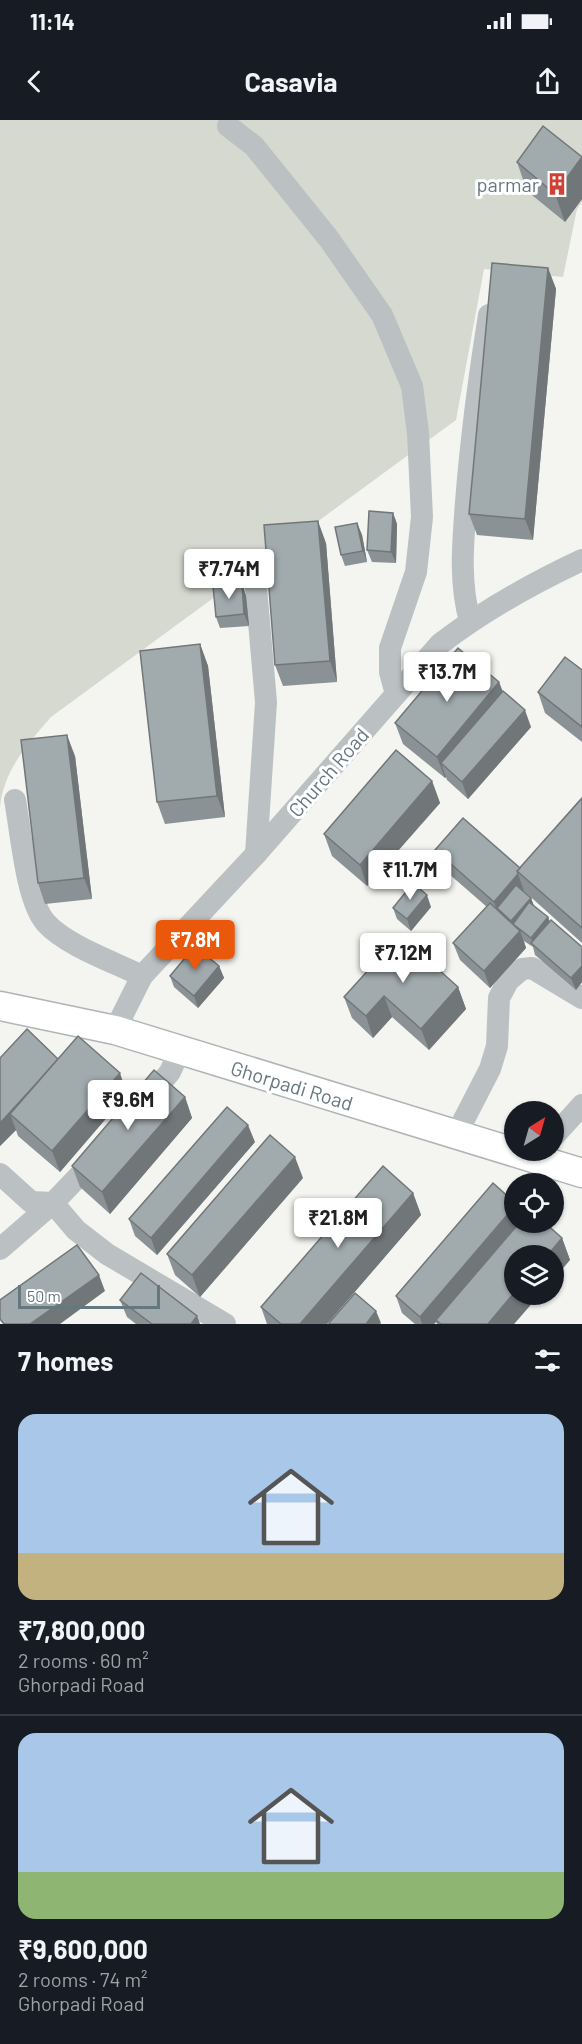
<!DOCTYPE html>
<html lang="en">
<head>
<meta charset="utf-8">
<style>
  :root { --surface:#171b24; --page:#20242c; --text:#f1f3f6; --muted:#9ea1a6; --line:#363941; --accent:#ea580c }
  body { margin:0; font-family:Barlow,sans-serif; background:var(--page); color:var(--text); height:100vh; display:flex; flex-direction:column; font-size:22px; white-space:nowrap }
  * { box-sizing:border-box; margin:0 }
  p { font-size:20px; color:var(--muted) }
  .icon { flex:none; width:33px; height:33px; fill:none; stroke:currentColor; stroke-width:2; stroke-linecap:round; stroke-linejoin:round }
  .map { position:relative; height:1204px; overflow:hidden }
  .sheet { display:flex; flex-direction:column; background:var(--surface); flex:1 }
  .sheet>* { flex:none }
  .needle { width:39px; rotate:37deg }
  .fabs { position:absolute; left:504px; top:981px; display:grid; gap:12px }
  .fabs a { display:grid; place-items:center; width:60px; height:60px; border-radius:50%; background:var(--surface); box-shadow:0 2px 4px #0004; font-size:30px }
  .scale { position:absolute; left:18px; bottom:15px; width:142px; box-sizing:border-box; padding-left:6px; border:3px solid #66787f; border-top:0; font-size:16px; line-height:21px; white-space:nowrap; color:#66787f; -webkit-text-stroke:4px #fff; paint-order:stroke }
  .price { position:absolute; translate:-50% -51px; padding:0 14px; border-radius:6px; background:#fff; color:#222; font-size:20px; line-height:39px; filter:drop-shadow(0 2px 3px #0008) }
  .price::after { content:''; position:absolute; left:50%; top:36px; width:18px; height:14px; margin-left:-9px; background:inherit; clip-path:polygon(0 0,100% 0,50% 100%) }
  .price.on { background:var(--accent); color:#fff }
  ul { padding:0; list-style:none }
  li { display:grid; align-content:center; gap:12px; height:318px; padding:0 18px }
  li+li { border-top:2px solid var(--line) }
  li span { display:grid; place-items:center; height:186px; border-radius:18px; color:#555 }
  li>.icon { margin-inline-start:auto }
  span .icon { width:108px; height:108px; fill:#fffc; stroke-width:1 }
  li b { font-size:26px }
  h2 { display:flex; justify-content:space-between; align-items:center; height:72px; padding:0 18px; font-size:26px }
  .status { display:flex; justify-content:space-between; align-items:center; height:42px; padding:0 30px; background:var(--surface); direction:ltr }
  .status svg { height:16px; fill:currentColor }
  header { display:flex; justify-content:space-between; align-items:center; height:78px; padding:0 18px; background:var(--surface); font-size:27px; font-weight:700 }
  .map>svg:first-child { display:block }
</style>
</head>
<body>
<div class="status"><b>11:14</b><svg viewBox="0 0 49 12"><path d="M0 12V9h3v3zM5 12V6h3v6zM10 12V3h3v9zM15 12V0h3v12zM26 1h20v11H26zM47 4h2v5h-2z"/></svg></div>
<header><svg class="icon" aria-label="back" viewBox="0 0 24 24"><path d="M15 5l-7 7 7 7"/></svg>Casavia<svg class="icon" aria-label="share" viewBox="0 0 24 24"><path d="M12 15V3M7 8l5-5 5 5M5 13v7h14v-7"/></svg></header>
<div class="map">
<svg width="582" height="1204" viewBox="0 0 582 1204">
  <rect width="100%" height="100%" fill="#f4f4f1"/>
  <path fill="#d5d9d0" d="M 0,0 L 582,0 L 582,82 L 577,89 L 563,157 L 484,149 L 456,300 L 51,597 C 27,625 3,651 0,688 Z"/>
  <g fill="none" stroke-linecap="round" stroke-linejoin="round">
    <g stroke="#afb4b6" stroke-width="31">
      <path id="major" d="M 0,886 L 115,910 L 582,1053"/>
    </g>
    <g stroke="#bbc0c2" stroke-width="22">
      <path d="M 228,6 L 254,26 L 329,119 L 382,195 L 412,266 L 418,313 L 422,397 L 416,452 L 390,528 L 390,552 L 396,574"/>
      <path d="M 254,445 L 266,582 L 256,734"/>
      <path d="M 470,501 C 459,462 463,423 466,382 C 471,319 479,257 489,195"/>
      <path d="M 15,680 C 21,711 26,781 46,803 C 67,826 114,842 142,856"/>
      <path d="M 115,910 L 142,856 L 256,734 L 440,524 C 484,490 531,464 582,440"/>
      <path d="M 144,983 L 170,952 L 180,930"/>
      <path d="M 456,1015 L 490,949 L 497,926 L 499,878 L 508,861 L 522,849 L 532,848 L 582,878"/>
      <path d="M 554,1016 L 582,985"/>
      <path d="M 0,1054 L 31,1082 L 53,1083 L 76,1110 L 107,1134 L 225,1204"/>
      <path d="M 0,1129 L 53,1083 L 97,1037"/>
    </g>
    <use href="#major" stroke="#fff" stroke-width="28"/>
  </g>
  <g fill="#8a9295">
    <path d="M 582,37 L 582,79 L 565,102 L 527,71 L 517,42 Z"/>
    <path d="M 548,148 L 556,169 L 533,420 L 477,415 L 469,394 Z"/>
    <path d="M 393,393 L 397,404 L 396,443 L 372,442 L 367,430 Z"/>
    <path d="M 357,403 L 362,415 L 367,442 L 345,446 L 341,435 Z"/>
    <path d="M 326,423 L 337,562 L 283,566 L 275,545 Z"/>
    <path d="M 242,464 L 246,476 L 249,506 L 220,508 L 216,497 Z"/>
    <path d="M 200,524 L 208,546 L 225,697 L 165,704 L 157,682 Z"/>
    <path d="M 582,550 L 582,622 L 545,593 L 538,572 Z"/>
    <path d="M 499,562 L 503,572 L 531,607 L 468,679 L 447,660 L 446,657 L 445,658 L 403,624 L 395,603 Z"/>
    <path d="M 75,636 L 92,779 L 45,784 L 38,763 Z"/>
    <path d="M 432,661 L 440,683 L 367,766 L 332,736 L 324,714 Z"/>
    <path d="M 582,678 L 582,823 L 524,771 L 531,778 L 534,786 L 548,797 L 550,802 L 582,827 L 582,862 L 576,870 L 535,835 L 533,827 L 524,821 L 526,828 L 490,868 L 460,840 L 453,823 L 487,787 L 441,747 L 435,730 L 520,748 Z"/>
    <path d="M 431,787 L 411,811 L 397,799 L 393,788 Z"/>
    <path d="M 219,846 L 224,858 L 198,888 L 174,867 L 170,856 Z"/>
    <path d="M 458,867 L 466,889 L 429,930 L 392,897 L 373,918 L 352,898 L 344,877 Z"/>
    <path d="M 0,938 L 58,939 L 127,974 L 60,1052 L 18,1016 L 16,1010 L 0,1026 Z"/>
    <path d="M 185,977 L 192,998 L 110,1094 L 80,1067 L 72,1046 Z"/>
    <path d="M 255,1022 L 157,1135 L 135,1116 L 129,1099 Z"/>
    <path d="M 303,1058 L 200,1177 L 175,1155 L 167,1134 Z"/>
    <path d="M 413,1073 L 421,1095 L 327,1204 L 267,1204 L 261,1187 Z"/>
    <path d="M 514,1102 L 562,1118 L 570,1140 L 514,1174 L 540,1174 L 514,1204 L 437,1204 L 436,1202 L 434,1204 L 415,1204 L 402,1193 L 396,1176 Z"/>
    <path d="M 120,1180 L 200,1204 L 136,1204 L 127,1197 Z"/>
  </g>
  <g fill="#717779">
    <path d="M 582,37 L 582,79 L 565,102 L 555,74 Z"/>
    <path d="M 548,148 L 556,169 L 533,420 L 525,399 Z"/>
    <path d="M 393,393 L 397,404 L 396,443 L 391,432 Z"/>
    <path d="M 318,401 L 326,423 L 337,562 L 330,541 Z"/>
    <path d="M 357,403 L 362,415 L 367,442 L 363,431 Z"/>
    <path d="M 242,464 L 246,476 L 249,506 L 244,494 Z"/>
    <path d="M 200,524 L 208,546 L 225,697 L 217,676 Z"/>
    <path d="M 499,562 L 507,584 L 441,643 L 446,657 L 445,658 L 437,637 Z"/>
    <path d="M 525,590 L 531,607 L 468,679 L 462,662 Z"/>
    <path d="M 67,615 L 75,636 L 92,779 L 84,758 Z"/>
    <path d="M 432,661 L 440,683 L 367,766 L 360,745 Z"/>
    <path d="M 518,754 L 524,771 L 504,794 L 497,788 L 500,799 L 494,782 Z"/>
    <path d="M 427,775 L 431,787 L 411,811 L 407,799 Z"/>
    <path d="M 531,778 L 535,789 L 516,812 L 511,801 Z"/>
    <path d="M 548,797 L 552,809 L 534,826 L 531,818 Z"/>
    <path d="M 520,811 L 526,828 L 490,868 L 484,851 Z"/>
    <path d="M 219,846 L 224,858 L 198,888 L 194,876 Z"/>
    <path d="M 582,846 L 582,862 L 576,870 L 571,858 Z"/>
    <path d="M 458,867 L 466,889 L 429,930 L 421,909 Z"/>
    <path d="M 384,876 L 392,897 L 373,918 L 366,896 Z"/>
    <path d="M 59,940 L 10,994 L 16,1010 L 0,1026 L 0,1003 Z"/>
    <path d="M 120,953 L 127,974 L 60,1052 L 52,1031 Z"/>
    <path d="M 185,977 L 192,998 L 110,1094 L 102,1072 Z"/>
    <path d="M 248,1005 L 255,1022 L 157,1135 L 151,1118 Z"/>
    <path d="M 295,1037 L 303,1058 L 200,1177 L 192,1155 Z"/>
    <path d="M 413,1073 L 421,1095 L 327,1204 L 300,1204 Z"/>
    <path d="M 514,1087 L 514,1102 L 522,1102 L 436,1200 L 436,1202 L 434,1204 L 422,1204 L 420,1197 Z"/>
    <path d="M 562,1118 L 570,1140 L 554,1159 L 554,1136 L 547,1136 Z"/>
    <path d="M 99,1155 L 105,1171 L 60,1204 L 30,1204 Z"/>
    <path d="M 514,1173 L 514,1174 L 540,1174 L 514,1204 L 488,1204 Z"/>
    <path d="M 376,1191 L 381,1203 L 380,1204 L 366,1204 Z"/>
    <path d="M 197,1196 L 200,1204 L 191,1204 Z"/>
  </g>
  <g fill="#a1aaad" stroke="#717779" stroke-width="1.5">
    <path d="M 543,6 L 582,37 L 555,74 L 517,42 Z"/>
    <path d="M 492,143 L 548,148 L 525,399 L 469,394 Z"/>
    <path d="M 369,391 L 393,393 L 391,432 L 367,430 Z"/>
    <path d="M 318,401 L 330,541 L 275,545 L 264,405 Z"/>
    <path d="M 357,403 L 363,431 L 341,435 L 335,407 Z"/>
    <path d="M 242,464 L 244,494 L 216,497 L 213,466 Z"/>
    <path d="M 200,524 L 217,676 L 157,682 L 140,531 Z"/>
    <path d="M 458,528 L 499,562 L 437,637 L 395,603 Z"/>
    <path d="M 565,537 L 582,550 L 582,607 L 538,572 Z"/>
    <path d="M 503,571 L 525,590 L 462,662 L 441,643 Z"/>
    <path d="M 67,615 L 84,758 L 38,763 L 21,620 Z"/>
    <path d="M 396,630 L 432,661 L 360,745 L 324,714 Z"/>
    <path d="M 582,678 L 582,808 L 517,751 Z"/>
    <path d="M 463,698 L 520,748 L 517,751 L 518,754 L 494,782 L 435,730 Z"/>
    <path d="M 413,763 L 427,775 L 407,799 L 393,788 Z"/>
    <path d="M 516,765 L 531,778 L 511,801 L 497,788 Z"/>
    <path d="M 529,782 L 548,797 L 531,818 L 513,804 Z"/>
    <path d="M 490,783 L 520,811 L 484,851 L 453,823 Z"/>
    <path d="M 551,800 L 582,827 L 582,846 L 571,858 L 531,823 Z"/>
    <path d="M 400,815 L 458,867 L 421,909 L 384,876 L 366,896 L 344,877 Z"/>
    <path d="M 195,826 L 219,846 L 194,876 L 170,856 Z"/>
    <path d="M 27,909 L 58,939 L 34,966 L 0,1003 L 0,938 Z"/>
    <path d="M 78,916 L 120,953 L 52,1031 L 10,994 Z"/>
    <path d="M 154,950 L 185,977 L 102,1072 L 72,1046 Z"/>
    <path d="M 227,987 L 248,1005 L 151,1118 L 129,1099 Z"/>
    <path d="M 270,1015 L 295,1037 L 192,1155 L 167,1134 Z"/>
    <path d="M 383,1046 L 413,1073 L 300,1204 L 281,1204 L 261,1187 Z"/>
    <path d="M 493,1063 L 514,1082 L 514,1087 L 420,1197 L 396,1176 Z"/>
    <path d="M 520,1102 L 544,1102 L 562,1118 L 547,1136 L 514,1136 L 514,1173 L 488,1204 L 441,1204 L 436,1200 Z"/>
    <path d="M 77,1125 L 99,1155 L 30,1204 L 4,1204 L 0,1199 L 0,1180 Z"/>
    <path d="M 141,1153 L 197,1196 L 191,1204 L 152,1204 L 120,1180 Z"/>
    <path d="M 355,1173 L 376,1191 L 366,1204 L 329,1204 L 329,1203 Z"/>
  </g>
  <defs>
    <g id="building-bare" transform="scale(1.8)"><path d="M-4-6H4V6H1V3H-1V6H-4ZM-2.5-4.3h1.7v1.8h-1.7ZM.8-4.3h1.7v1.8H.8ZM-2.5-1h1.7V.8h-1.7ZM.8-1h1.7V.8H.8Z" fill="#d14034" stroke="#fff" stroke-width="2.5" paint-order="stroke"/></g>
  </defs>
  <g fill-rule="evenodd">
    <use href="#building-bare" x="557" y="64"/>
  </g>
  <g text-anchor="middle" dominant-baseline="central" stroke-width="6" stroke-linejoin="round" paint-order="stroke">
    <g font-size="20" fill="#66787f" stroke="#fff" text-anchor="end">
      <text x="539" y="64">parmar</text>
    </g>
    <g font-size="20" fill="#66787f" stroke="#fff">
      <text transform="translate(328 652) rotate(-49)">Church Road</text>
      <text transform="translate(292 965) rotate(17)">Ghorpadi Road</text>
    </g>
  </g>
</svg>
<div class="fabs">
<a><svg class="needle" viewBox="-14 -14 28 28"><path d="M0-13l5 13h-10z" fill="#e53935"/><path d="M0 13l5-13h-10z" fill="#9ea1a6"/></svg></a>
<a><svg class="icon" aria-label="locate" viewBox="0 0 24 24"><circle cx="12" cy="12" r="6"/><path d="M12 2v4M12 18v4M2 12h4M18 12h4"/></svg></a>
<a><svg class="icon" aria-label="layers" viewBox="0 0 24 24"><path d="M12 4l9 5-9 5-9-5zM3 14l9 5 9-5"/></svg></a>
</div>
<div class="scale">50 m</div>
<b class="price" style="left:229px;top:480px">₹7.74M</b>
<b class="price" style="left:447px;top:583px">₹13.7M</b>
<b class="price" style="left:410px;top:781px">₹11.7M</b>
<b class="price on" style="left:195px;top:851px">₹7.8M</b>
<b class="price" style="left:403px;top:864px">₹7.12M</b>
<b class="price" style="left:128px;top:1011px">₹9.6M</b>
<b class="price" style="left:338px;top:1129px">₹21.8M</b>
</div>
<section class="sheet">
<h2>7 homes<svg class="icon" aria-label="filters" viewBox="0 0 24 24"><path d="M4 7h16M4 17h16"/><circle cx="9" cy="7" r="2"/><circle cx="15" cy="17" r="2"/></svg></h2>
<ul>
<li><span style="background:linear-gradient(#a9c7e8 75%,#c2b280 0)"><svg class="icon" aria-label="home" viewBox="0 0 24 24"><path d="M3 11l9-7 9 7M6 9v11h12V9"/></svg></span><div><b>₹7,800,000</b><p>2 rooms · 60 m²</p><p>Ghorpadi Road</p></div></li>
<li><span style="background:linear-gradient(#a9c7e8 75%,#8fb573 0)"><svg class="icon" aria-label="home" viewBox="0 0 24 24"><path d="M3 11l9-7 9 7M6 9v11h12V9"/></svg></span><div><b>₹9,600,000</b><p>2 rooms · 74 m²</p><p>Ghorpadi Road</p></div></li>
</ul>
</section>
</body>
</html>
